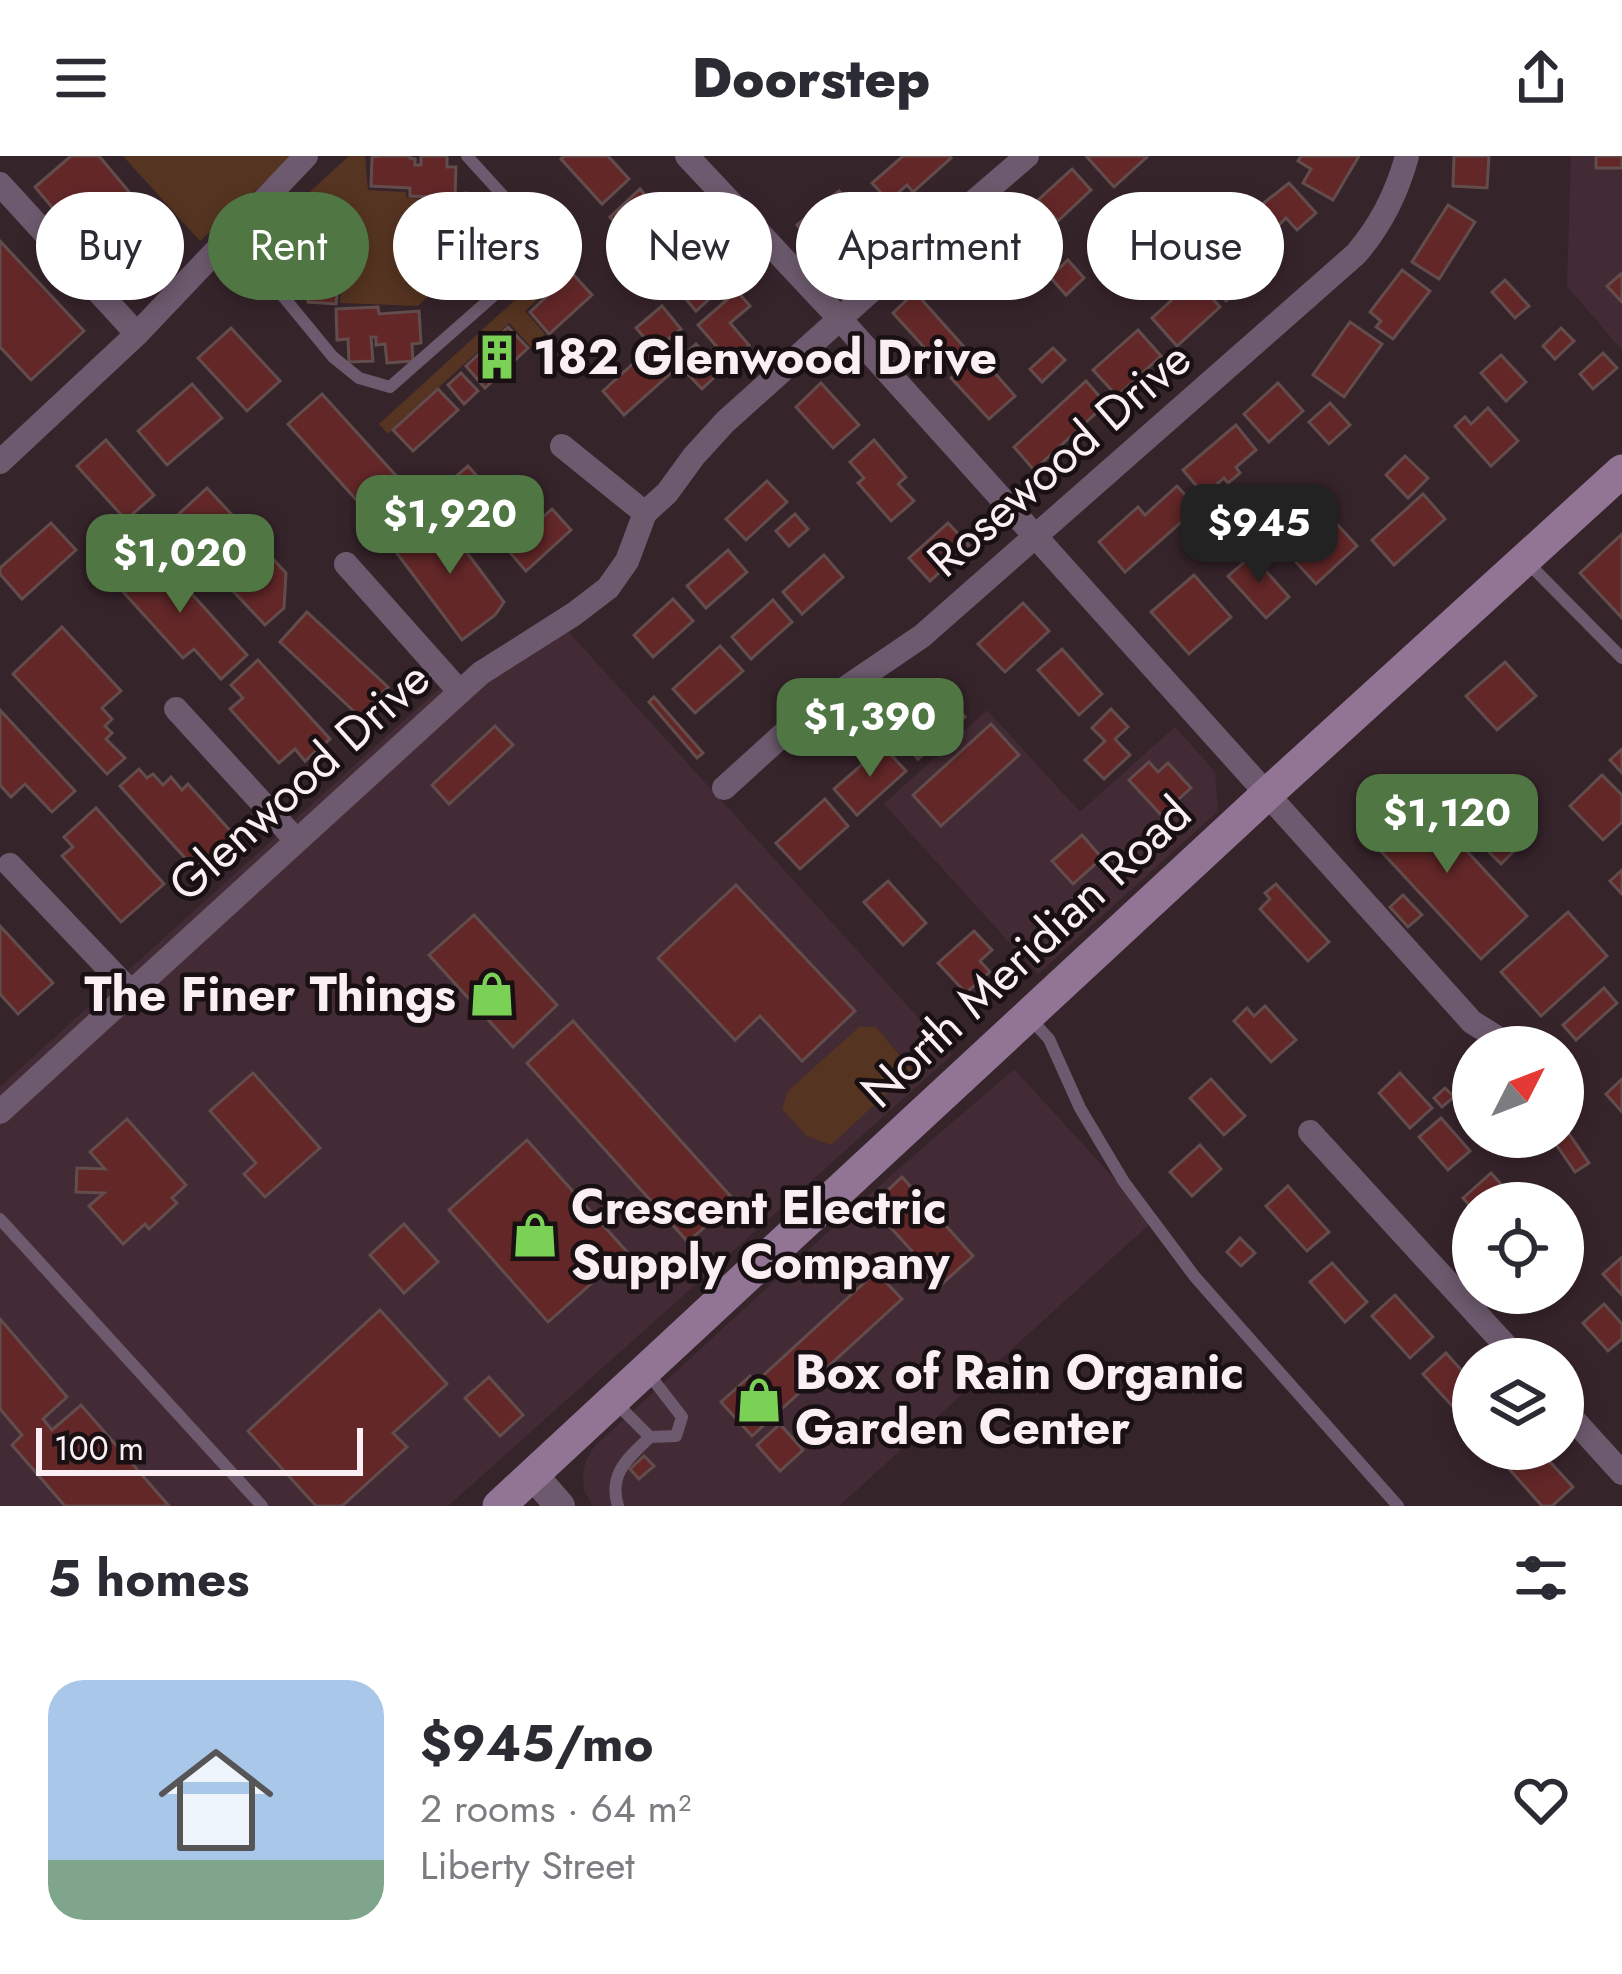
<!DOCTYPE html>
<html lang="en">
<head>
<meta charset="utf-8">
<style>
  :root { --surface:#fff; --page:#f7f7f7; --text:#2b2b33; --muted:#7c7c81; --line:#e1e1e2; --accent:#4f7643 }
  body { margin:0; font-family:Jost,sans-serif; background:var(--page); color:var(--text); height:100vh; display:flex; flex-direction:column; font-size:45px; white-space:nowrap }
  * { box-sizing:border-box; margin:0 }
  p { font-size:39px; color:var(--muted) }
  .icon { flex:none; width:66px; height:66px; fill:none; stroke:currentColor; stroke-width:2; stroke-linecap:round; stroke-linejoin:round }
  .map { position:relative; height:1350px; overflow:hidden }
  .panel { display:flex; flex-direction:column; background:var(--surface); flex:1 }
  .panel>* { flex:none }
  .guide { position:absolute; left:36px; top:36px; width:1551px; height:108px; display:flex; gap:24px }
  .needle { width:78px; rotate:48deg }
  .tools { position:absolute; left:1452px; top:870px; display:grid; gap:24px }
  .tools a { display:grid; place-items:center; width:132px; height:132px; border-radius:50%; background:var(--surface); box-shadow:0 6px 18px #0003; font-size:60px }
  .scale { position:absolute; left:36px; bottom:30px; width:327px; box-sizing:border-box; padding-left:12px; border:6px solid #fbeff3; border-top:0; font-size:33px; line-height:42px; white-space:nowrap; color:#fbeff3; -webkit-text-stroke:9px #181013; paint-order:stroke }
  .price { position:absolute; translate:-50% -102px; padding:0 27px; border-radius:24px; background:var(--accent); color:#fff; font-size:39px; line-height:78px; filter:drop-shadow(0 3px 6px #0008) }
  .price::after { content:''; position:absolute; left:50%; top:72px; width:36px; height:27px; margin-left:-18px; background:inherit; clip-path:polygon(0 0,100% 0,50% 100%) }
  .price.current { background:#222; color:#fff }
  ul { padding:0; list-style:none }
  li { display:flex; align-items:center; gap:36px; height:300px; padding:0 48px }
  li+li { border-top:3px solid var(--line) }
  li span { display:grid; place-items:center; flex:none; width:336px; height:240px; border-radius:36px; color:#555 }
  li>.icon { margin-inline-start:auto }
  span .icon { width:144px; height:144px; fill:#fffc; stroke-width:1 }
  li b { font-size:51px }
  h2 { display:flex; justify-content:space-between; align-items:center; height:144px; padding:0 48px; font-size:51px }
  .chip { padding:0 42px; border-radius:54px; background:var(--surface); box-shadow:0 6px 18px #0003; font-size:42px; line-height:108px }
  .chip.current { background:var(--accent); color:#fff }
  header { display:flex; justify-content:space-between; align-items:center; height:156px; padding:0 48px; background:var(--surface); font-size:54px; font-weight:800 }
  .map>svg:first-child { display:block }
</style>
</head>
<body>
<header><svg class="icon" aria-label="menu" viewBox="0 0 24 24"><path d="M4 6h16M4 12h16M4 18h16"/></svg>Doorstep<svg class="icon" aria-label="share" viewBox="0 0 24 24"><path d="M12 15V3M7 8l5-5 5 5M5 13v7h14v-7"/></svg></header>
<div class="map">
<svg width="1622" height="1350" viewBox="0 0 1622 1350">
  <rect width="100%" height="100%" fill="#36242b"/>
  <g fill="#432b35">
    <path d="M 1571,0 L 1622,0 L 1622,194 L 1567,130 Z"/>
    <path d="M 555,461 L 952,899 L 448,1350 L 0,1350 L 0,931 L 434,537 Z"/>
    <path d="M 987,554 L 1080,656 L 1175,571 L 1215,616 L 1218,655 L 1038,818 L 884,648 Z"/>
    <path d="M 1014,913 L 1153,1065 L 839,1350 L 593,1350 L 584,1334 L 583,1318 L 586,1304 L 595,1290 L 863,1044 Z"/>
  </g>
  <g fill="#553421">
    <path d="M 123,0 L 293,0 L 200,85 Z"/>
    <path d="M 349,0 L 365,0 L 368,34 L 406,36 L 407,42 L 459,45 L 449,120 L 418,150 L 340,147 L 348,59 L 292,52 Z"/>
    <path d="M 562,101 L 572,112 L 525,155 L 545,178 L 531,191 L 509,167 L 388,278 L 379,268 Z"/>
    <path d="M 859,871 L 876,871 L 912,914 L 831,989 L 807,980 L 782,953 L 788,935 Z"/>
  </g>
  <g fill="#632728" stroke="#634d4c" stroke-width="3">
    <path d="M 71,0 L 99,0 L 166,80 L 113,124 L 35,31 Z"/>
    <path d="M 380,0 L 410,0 L 410,2 L 415,3 L 415,9 L 421,9 L 421,0 L 447,0 L 447,11 L 456,11 L 455,42 L 410,40 L 410,32 L 371,30 L 372,1 Z"/>
    <path d="M 564,0 L 608,0 L 629,23 L 602,48 L 561,3 Z"/>
    <path d="M 903,0 L 949,0 L 951,2 L 913,36 L 907,29 L 889,45 L 872,27 Z"/>
    <path d="M 1086,0 L 1146,0 L 1147,1 L 1114,31 Z"/>
    <path d="M 1301,0 L 1359,0 L 1333,44 L 1303,27 L 1311,13 L 1298,5 Z"/>
    <path d="M 1454,0 L 1489,0 L 1487,32 L 1453,30 Z"/>
    <rect x="1596" y="0" width="26" height="12"/>
    <path d="M 1072,13 L 1091,34 L 1058,65 L 1038,44 Z"/>
    <path d="M 1289,27 L 1316,57 L 1297,74 L 1286,62 L 1278,70 L 1272,63 L 1263,71 L 1250,58 Z"/>
    <path d="M 640,33 L 675,73 L 644,100 L 610,61 Z"/>
    <path d="M 839,35 L 872,75 L 853,91 L 845,81 L 823,99 L 797,69 Z"/>
    <path d="M 466,37 L 494,42 L 491,57 L 509,60 L 506,79 L 489,76 L 488,81 L 493,82 L 491,93 L 512,97 L 507,123 L 486,119 L 485,127 L 457,122 L 464,82 L 458,81 Z"/>
    <path d="M 1448,49 L 1475,66 L 1439,123 L 1412,106 Z"/>
    <path d="M 311,57 L 339,60 L 335,100 L 341,100 L 336,148 L 308,146 L 312,101 L 306,101 Z"/>
    <path d="M 1125,59 L 1142,76 L 1125,93 L 1108,76 Z"/>
    <path d="M 1015,61 L 1046,95 L 1025,114 L 1015,103 L 997,120 L 976,96 Z"/>
    <path d="M 0,85 L 84,175 L 31,224 L 0,191 Z"/>
    <path d="M 686,85 L 704,104 L 697,110 L 719,134 L 696,155 L 673,128 L 666,134 L 651,117 Z"/>
    <path d="M 1243,88 L 1264,111 L 1226,145 L 1205,122 Z"/>
    <path d="M 1068,104 L 1084,122 L 1066,139 L 1050,121 Z"/>
    <path d="M 1402,114 L 1430,135 L 1393,183 L 1376,171 L 1381,165 L 1370,156 Z"/>
    <path d="M 572,117 L 592,139 L 549,178 L 530,156 Z"/>
    <path d="M 1622,117 L 1622,146 L 1607,130 Z"/>
    <path d="M 1195,123 L 1220,151 L 1177,190 L 1152,162 Z"/>
    <path d="M 1505,124 L 1529,150 L 1515,162 L 1492,136 Z"/>
    <path d="M 737,135 L 750,150 L 730,167 L 749,189 L 730,206 L 698,169 Z"/>
    <path d="M 915,136 L 964,191 L 942,211 L 893,157 Z"/>
    <path d="M 662,150 L 681,173 L 655,194 L 636,172 Z"/>
    <path d="M 378,151 L 379,158 L 419,155 L 421,187 L 412,188 L 413,205 L 387,207 L 385,188 L 376,189 L 376,181 L 371,181 L 373,205 L 349,206 L 348,183 L 337,184 L 336,153 Z"/>
    <path d="M 1350,166 L 1382,188 L 1344,241 L 1313,219 Z"/>
    <path d="M 508,171 L 528,192 L 485,232 L 466,210 Z"/>
    <path d="M 231,172 L 280,225 L 247,255 L 198,202 Z"/>
    <path d="M 1561,172 L 1574,185 L 1555,203 L 1543,190 Z"/>
    <path d="M 1138,174 L 1161,200 L 1117,240 L 1093,214 Z"/>
    <path d="M 696,188 L 722,214 L 702,233 L 676,206 Z"/>
    <path d="M 1053,192 L 1065,204 L 1042,226 L 1030,213 Z"/>
    <path d="M 649,193 L 671,217 L 624,259 L 603,235 Z"/>
    <path d="M 1603,197 L 1617,212 L 1593,233 L 1580,218 Z"/>
    <path d="M 978,198 L 1015,240 L 989,263 L 951,222 Z"/>
    <path d="M 1501,199 L 1526,226 L 1506,245 L 1481,217 Z"/>
    <path d="M 461,217 L 478,235 L 464,248 L 448,229 Z"/>
    <path d="M 1086,225 L 1106,248 L 1034,314 L 1014,291 Z"/>
    <path d="M 821,227 L 859,269 L 833,292 L 796,251 Z"/>
    <path d="M 1278,227 L 1303,255 L 1269,286 L 1244,258 Z"/>
    <path d="M 192,228 L 222,262 L 167,309 L 138,275 Z"/>
    <path d="M 438,233 L 458,254 L 413,295 L 393,274 Z"/>
    <path d="M 322,238 L 409,334 L 401,346 L 388,342 L 370,359 L 288,268 Z"/>
    <path d="M 1330,247 L 1350,269 L 1329,288 L 1309,266 Z"/>
    <path d="M 1488,252 L 1518,285 L 1491,310 L 1455,270 L 1465,261 L 1471,268 Z"/>
    <path d="M 1236,269 L 1256,294 L 1236,311 L 1240,317 L 1228,327 L 1224,322 L 1204,339 L 1183,314 Z"/>
    <path d="M 106,284 L 154,339 L 126,364 L 77,310 Z"/>
    <path d="M 874,284 L 906,321 L 898,328 L 914,345 L 891,365 L 858,327 L 864,322 L 850,306 Z"/>
    <path d="M 1405,300 L 1428,322 L 1408,342 L 1386,319 Z"/>
    <path d="M 468,310 L 508,355 L 487,374 L 446,329 Z"/>
    <path d="M 767,325 L 787,346 L 746,384 L 726,363 Z"/>
    <path d="M 1177,330 L 1197,352 L 1125,416 L 1099,386 L 1138,351 L 1145,359 Z"/>
    <path d="M 207,332 L 286,417 L 284,452 L 265,469 L 169,367 Z"/>
    <path d="M 1294,336 L 1316,360 L 1324,354 L 1357,390 L 1316,428 L 1260,367 Z"/>
    <path d="M 1423,338 L 1445,363 L 1394,409 L 1372,384 Z"/>
    <path d="M 552,353 L 571,374 L 526,415 L 507,393 Z"/>
    <path d="M 438,358 L 504,446 L 495,459 L 462,484 L 393,392 Z"/>
    <path d="M 795,358 L 808,373 L 789,390 L 776,375 Z"/>
    <path d="M 51,367 L 76,394 L 22,443 L 0,418 L 0,412 Z"/>
    <path d="M 948,367 L 969,389 L 930,425 L 909,402 Z"/>
    <path d="M 1622,378 L 1622,462 L 1580,417 Z"/>
    <path d="M 728,394 L 747,416 L 706,452 L 687,430 Z"/>
    <path d="M 154,396 L 247,499 L 221,523 L 194,493 L 183,502 L 117,429 Z"/>
    <path d="M 824,399 L 843,421 L 802,458 L 783,436 Z"/>
    <path d="M 1252,399 L 1289,441 L 1266,462 L 1228,420 Z"/>
    <path d="M 1194,419 L 1231,461 L 1189,498 L 1151,456 Z"/>
    <path d="M 673,443 L 693,465 L 653,501 L 634,479 Z"/>
    <path d="M 773,444 L 792,466 L 751,503 L 732,481 Z"/>
    <path d="M 1023,447 L 1049,475 L 1005,516 L 978,488 Z"/>
    <path d="M 307,456 L 388,531 L 360,561 L 280,486 Z"/>
    <path d="M 62,471 L 121,535 L 102,552 L 112,563 L 105,570 L 112,577 L 106,583 L 125,602 L 107,618 L 13,518 Z"/>
    <path d="M 720,490 L 743,515 L 695,557 L 673,533 Z"/>
    <path d="M 1062,493 L 1102,538 L 1079,559 L 1038,514 Z"/>
    <path d="M 258,504 L 330,583 L 305,605 L 295,593 L 279,607 L 230,553 L 243,542 L 231,529 Z"/>
    <path d="M 1505,506 L 1536,540 L 1497,574 L 1466,540 Z"/>
    <path d="M 942,536 L 965,561 L 918,603 L 896,578 Z"/>
    <path d="M 654,541 L 703,597 L 697,602 L 649,546 Z"/>
    <path d="M 1111,553 L 1128,571 L 1115,583 L 1130,599 L 1104,623 L 1085,604 L 1105,585 L 1092,572 Z"/>
    <path d="M 0,554 L 75,635 L 52,656 L 25,628 L 11,641 L 0,629 Z"/>
    <path d="M 991,568 L 1019,599 L 941,670 L 913,639 Z"/>
    <path d="M 495,570 L 513,589 L 449,648 L 432,629 Z"/>
    <path d="M 883,590 L 906,615 L 857,659 L 834,633 Z"/>
    <path d="M 1622,593 L 1622,617 L 1610,604 Z"/>
    <path d="M 1149,606 L 1158,616 L 1168,607 L 1191,632 L 1161,659 L 1129,624 Z"/>
    <path d="M 139,613 L 147,622 L 153,618 L 163,629 L 171,621 L 182,634 L 188,628 L 234,679 L 196,714 L 120,630 Z"/>
    <path d="M 1602,619 L 1622,639 L 1622,666 L 1603,684 L 1570,650 Z"/>
    <path d="M 1412,636 L 1527,760 L 1481,803 L 1366,679 Z"/>
    <path d="M 825,643 L 848,670 L 800,713 L 776,687 Z"/>
    <path d="M 96,652 L 164,728 L 121,766 L 62,700 L 73,691 L 64,681 Z"/>
    <path d="M 1477,652 L 1517,692 L 1501,708 L 1461,668 Z"/>
    <path d="M 1082,679 L 1102,702 L 1073,728 L 1052,705 Z"/>
    <path d="M 1622,714 L 1622,738 L 1610,725 Z"/>
    <path d="M 888,725 L 926,767 L 903,789 L 864,746 Z"/>
    <path d="M 1276,728 L 1329,786 L 1308,805 L 1260,753 L 1270,743 L 1265,737 Z"/>
    <path d="M 736,729 L 855,855 L 802,905 L 760,860 L 735,884 L 658,802 Z"/>
    <path d="M 1403,739 L 1422,759 L 1408,771 L 1390,751 Z"/>
    <path d="M 1568,756 L 1607,800 L 1541,860 L 1501,816 Z"/>
    <path d="M 474,759 L 557,849 L 513,891 L 429,799 Z"/>
    <path d="M 0,770 L 53,827 L 18,858 L 0,838 Z"/>
    <path d="M 974,775 L 992,794 L 980,805 L 990,816 L 966,837 L 938,807 Z"/>
    <path d="M 1604,832 L 1617,847 L 1576,884 L 1563,869 Z"/>
    <path d="M 1265,850 L 1296,884 L 1271,906 L 1234,865 L 1247,852 L 1254,860 Z"/>
    <path d="M 573,865 L 734,1044 L 688,1086 L 527,907 Z"/>
    <path d="M 253,917 L 320,992 L 265,1041 L 244,1018 L 256,1007 L 210,955 Z"/>
    <path d="M 1400,917 L 1432,952 L 1410,972 L 1379,937 Z"/>
    <path d="M 1211,923 L 1245,960 L 1224,979 L 1190,942 Z"/>
    <path d="M 1622,923 L 1622,956 L 1606,938 Z"/>
    <path d="M 1445,932 L 1454,941 L 1442,951 L 1434,942 Z"/>
    <path d="M 1441,962 L 1470,995 L 1448,1014 L 1419,981 Z"/>
    <path d="M 127,963 L 186,1029 L 172,1042 L 177,1047 L 149,1073 L 145,1068 L 123,1088 L 89,1050 L 104,1037 L 76,1036 L 77,1012 L 105,1013 L 90,996 Z"/>
    <path d="M 1563,969 L 1589,1007 L 1575,1016 L 1551,981 L 1563,981 Z"/>
    <path d="M 527,984 L 627,1096 L 548,1166 L 449,1054 Z"/>
    <path d="M 1200,989 L 1221,1013 L 1192,1040 L 1170,1016 Z"/>
    <path d="M 1491,1017 L 1518,1047 L 1473,1047 L 1473,1053 L 1463,1042 Z"/>
    <path d="M 902,1021 L 973,1100 L 942,1128 L 871,1050 Z"/>
    <path d="M 1288,1030 L 1329,1076 L 1307,1095 L 1266,1050 Z"/>
    <path d="M 404,1068 L 438,1106 L 404,1137 L 370,1099 Z"/>
    <path d="M 1240,1082 L 1255,1097 L 1241,1110 L 1227,1096 Z"/>
    <path d="M 1622,1101 L 1622,1139 L 1603,1118 Z"/>
    <path d="M 1332,1107 L 1367,1146 L 1345,1166 L 1310,1126 Z"/>
    <path d="M 876,1116 L 902,1143 L 752,1280 L 721,1246 L 750,1220 L 756,1226 Z"/>
    <path d="M 1395,1139 L 1433,1181 L 1410,1202 L 1372,1160 Z"/>
    <path d="M 1604,1148 L 1622,1168 L 1622,1183 L 1608,1195 L 1583,1167 Z"/>
    <path d="M 380,1154 L 447,1228 L 393,1277 L 407,1291 L 342,1350 L 316,1350 L 248,1275 Z"/>
    <path d="M 0,1163 L 67,1241 L 43,1263 L 52,1274 L 81,1249 L 169,1350 L 65,1350 L 12,1289 L 22,1279 L 0,1253 Z"/>
    <path d="M 1446,1197 L 1473,1227 L 1473,1235 L 1454,1252 L 1423,1218 Z"/>
    <path d="M 489,1221 L 523,1259 L 500,1280 L 465,1242 Z"/>
    <path d="M 780,1268 L 803,1294 L 780,1315 L 757,1289 Z"/>
    <path d="M 1534,1293 L 1538,1293 L 1573,1331 L 1552,1350 L 1542,1350 L 1510,1314 Z"/>
    <path d="M 644,1300 L 654,1310 L 639,1323 L 630,1313 Z"/>
  </g>
  <g fill="none" stroke-linecap="round" stroke-linejoin="round">
    <g stroke="#6d5a6e" stroke-width="12">
      <path d="M 231,77 L 333,201 L 359,222 L 390,231 L 507,128 L 533,99 L 537,77 L 467,0"/>
      <path d="M 1526,405 L 1622,502"/>
      <path d="M 1028,860 L 1049,883 L 1080,952 L 1124,1026 L 1195,1121 L 1398,1350"/>
      <path d="M 0,1063 L 262,1350"/>
      <path d="M 617,1248 L 650,1281"/>
      <path d="M 618,1350 C 608,1318 628,1302 650,1281 L 676,1280 L 682,1261 L 648,1217"/>
    </g>
    <g stroke="#6d5a6e" stroke-width="24">
      <path d="M 687,0 L 840,163 L 1472,866 L 1512,891"/>
      <path d="M 0,28 L 137,178"/>
      <path d="M 562,290 L 645,357"/>
      <path d="M 0,306 L 137,178 L 306,0"/>
      <path d="M 346,408 L 460,536"/>
      <path d="M 176,553 L 296,684"/>
      <path d="M 724,632 L 800,563 L 922,480 L 1356,98 C 1381,69 1397,37 1407,0"/>
      <path d="M 10,709 L 130,835"/>
      <path d="M 0,956 L 460,536 L 481,517 L 574,458 L 608,432 L 627,405 L 645,357 L 667,337 L 694,300 L 725,266 L 893,115 L 1027,0"/>
      <path d="M 1310,976 L 1518,1203"/>
      <path d="M 1563,1252 L 1622,1317"/>
    </g>
    <path stroke="#6d5a6e" stroke-width="30" d="M 533,1319 L 560,1350"/>
    <path stroke="#927495" stroke-width="33" d="M 499,1350 L 1266,639 L 1622,315"/>
  </g>
  <defs>
    <g id="building-bare" transform="scale(3.6)"><path d="M-4-6H4V6H1V3H-1V6H-4ZM-2.5-4.3h1.7v1.8h-1.7ZM.8-4.3h1.7v1.8H.8ZM-2.5-1h1.7V.8h-1.7ZM.8-1h1.7V.8H.8Z" fill="#7ad156" stroke="#181013" stroke-width="2.5" paint-order="stroke"/></g>
    <g id="shop-bare" transform="scale(3.6)"><path d="M-5-2.5h2.3a2.7 3.5 0 0 1 5.4 0H5L5.5 6h-11ZM-1.5-2.5h3a1.5 2.3 0 0 0-3 0Z" fill="#7ad156" stroke="#181013" stroke-width="2.5" paint-order="stroke"/></g>
  </defs>
  <g fill-rule="evenodd">
    <use href="#building-bare" x="497" y="201"/>
    <use href="#shop-bare" x="492" y="838"/>
    <use href="#shop-bare" x="535" y="1079"/>
    <use href="#shop-bare" x="759" y="1244"/>
  </g>
  <g text-anchor="middle" dominant-baseline="central" stroke-width="9" stroke-linejoin="round" paint-order="stroke">
    <g font-size="48" font-weight="bold" fill="#fbeff3" stroke="#181013" text-anchor="start">
      <text x="533" y="201">182 Glenwood Drive</text>
      <text x="456" y="838" text-anchor="end">The Finer Things</text>
      <text x="571" y="1051">Crescent Electric<tspan x="571" dy="55">Supply Company</tspan></text>
      <text x="795" y="1216">Box of Rain Organic<tspan x="795" dy="55">Garden Center</tspan></text>
    </g>
    <g font-size="48" fill="#fbeff3" stroke="#181013">
      <text transform="translate(1059 303) rotate(-41)">Rosewood Drive</text>
      <text transform="translate(299 625) rotate(-42)">Glenwood Drive</text>
      <text transform="translate(1026 796) rotate(-43)">North Meridian Road</text>
    </g>
  </g>
</svg>
<div class="tools">
<a><svg class="needle" viewBox="-14 -14 28 28"><path d="M0-13l5 13h-10z" fill="#e53935"/><path d="M0 13l5-13h-10z" fill="#7c7c81"/></svg></a>
<a><svg class="icon" aria-label="locate" viewBox="0 0 24 24"><circle cx="12" cy="12" r="6"/><path d="M12 2v4M12 18v4M2 12h4M18 12h4"/></svg></a>
<a><svg class="icon" aria-label="layers" viewBox="0 0 24 24"><path d="M12 4l9 5-9 5-9-5zM3 14l9 5 9-5"/></svg></a>
</div>
<div class="scale">100 m</div>
<b class="price" style="left:450px;top:421px">$1,920</b>
<b class="price current" style="left:1259px;top:430px">$945</b>
<b class="price" style="left:180px;top:460px">$1,020</b>
<b class="price" style="left:870px;top:624px">$1,390</b>
<b class="price" style="left:1447px;top:720px">$1,120</b>
<div class="guide">
<a class="chip">Buy</a>
<a class="chip current">Rent</a>
<a class="chip">Filters</a>
<a class="chip">New</a>
<a class="chip">Apartment</a>
<a class="chip">House</a>
</div>
</div>
<section class="panel">
<h2>5 homes<svg class="icon" aria-label="filters" viewBox="0 0 24 24"><path d="M4 7h16M4 17h16"/><circle cx="9" cy="7" r="2"/><circle cx="15" cy="17" r="2"/></svg></h2>
<ul>
<li><span style="background:linear-gradient(#a9c7e8 75%,#7fa58c 0)"><svg class="icon" aria-label="home" viewBox="0 0 24 24"><path d="M3 11l9-7 9 7M6 9v11h12V9"/></svg></span><div><b>$945/mo</b><p>2 rooms · 64 m²</p><p>Liberty Street</p></div><svg class="icon" aria-label="heart" viewBox="0 0 24 24"><path d="M12 20l-8-8c-3-5 5-10 8-4 3-6 11-1 8 4z"/></svg></li>
</ul>
</section>
</body>
</html>
